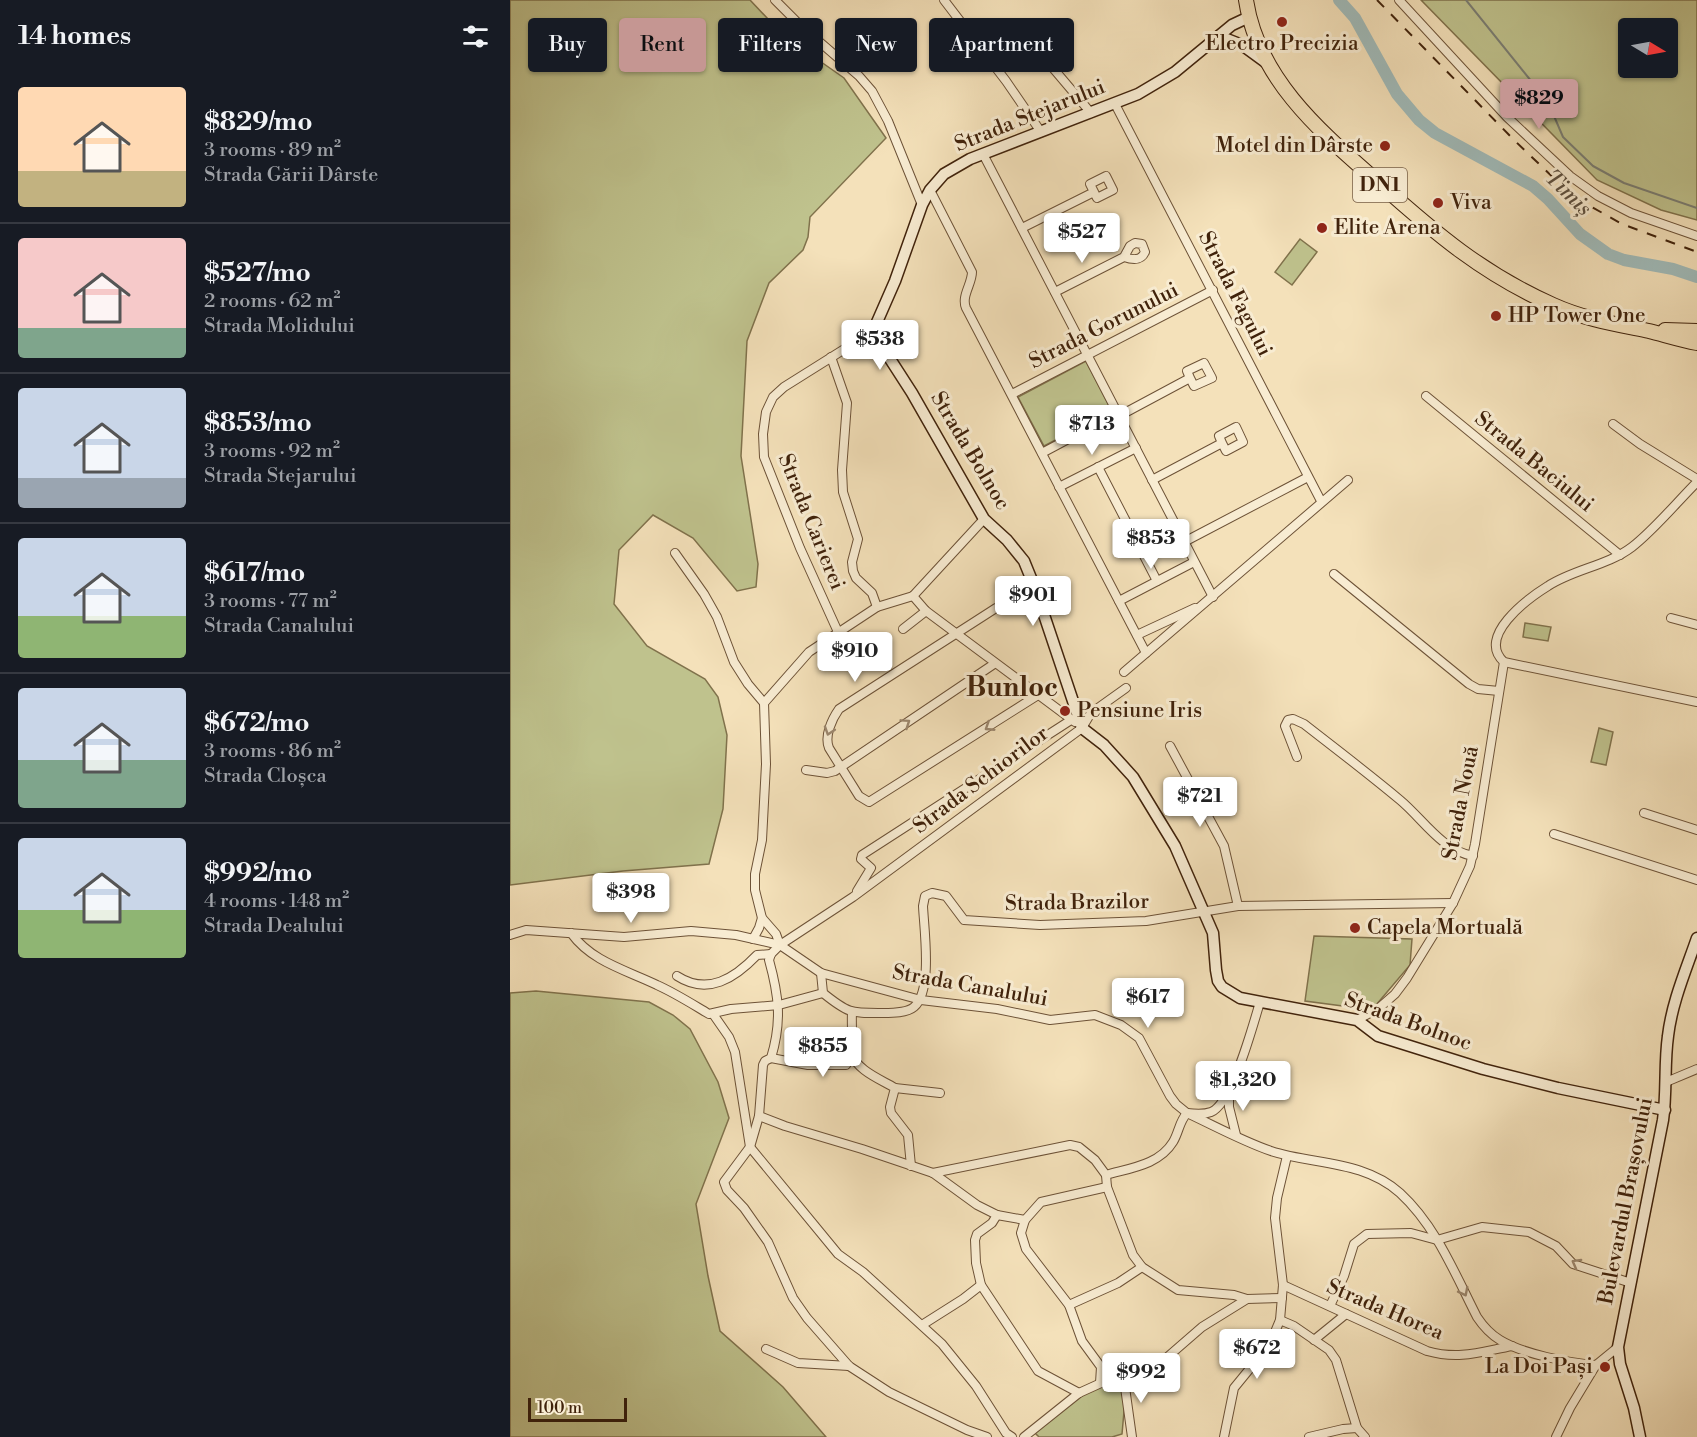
<!DOCTYPE html>
<html lang="en">
<head>
<meta charset="utf-8">
<style>
  :root { --surface:#171b24; --page:#242831; --text:#f1f3f6; --muted:#9ea1a6; --line:#363941; --accent:#c59692 }
  body { margin:0; font-family:"Libre Bodoni",serif; background:var(--page); color:var(--text); height:100vh; display:flex; flex-direction:column; font-size:22px; white-space:nowrap }
  * { box-sizing:border-box; margin:0 }
  p { font-size:20px; color:var(--muted) }
  .icon { flex:none; width:33px; height:33px; fill:none; stroke:currentColor; stroke-width:2; stroke-linecap:round; stroke-linejoin:round }
  .map { position:relative; flex:1; overflow:hidden }
  .sheet { display:flex; flex-direction:column; background:var(--surface); width:510px }
  .sheet>* { flex:none }
  .guide { position:absolute; left:18px; top:18px; width:570px; height:54px; display:flex; gap:12px }
  .needle { width:39px; rotate:100deg }
  .buttons { position:absolute; left:1108px; top:18px; display:grid; gap:12px }
  .buttons a { display:grid; place-items:center; width:60px; height:60px; border-radius:6px; background:var(--surface); box-shadow:0 2px 4px #0004; font-size:30px }
  .scale { position:absolute; left:18px; bottom:15px; width:99px; box-sizing:border-box; padding-left:6px; border:3px solid #40220b; border-top:0; font-size:16px; line-height:21px; white-space:nowrap; color:#40220b; -webkit-text-stroke:4px #f8ecd2; paint-order:stroke }
  .price { position:absolute; translate:-50% -51px; padding:0 14px; border-radius:6px; background:#fff; color:#222; font-size:20px; line-height:39px; filter:drop-shadow(0 2px 3px #0008) }
  .price::after { content:''; position:absolute; left:50%; top:36px; width:18px; height:14px; margin-left:-9px; background:inherit; clip-path:polygon(0 0,100% 0,50% 100%) }
  .price.current { background:var(--accent); color:#111 }
  ul { padding:0; list-style:none }
  li { display:flex; align-items:center; gap:18px; height:150px; padding:0 18px }
  li+li { border-top:2px solid var(--line) }
  li span { display:grid; place-items:center; flex:none; width:168px; height:120px; border-radius:6px; color:#555 }
  li>.icon { margin-inline-start:auto }
  span .icon { width:72px; height:72px; fill:#fffc; stroke-width:1 }
  li b { font-size:26px }
  h2 { display:flex; justify-content:space-between; align-items:center; height:72px; padding:0 18px; font-size:26px }
  .tag { padding:0 21px; border-radius:6px; background:var(--surface); box-shadow:0 2px 4px #0004; font-size:21px; line-height:54px }
  .tag.current { background:var(--accent); color:#111 }
  main { display:flex; flex:1; min-height:0 }
  .map>svg:first-child { display:block }
</style>
</head>
<body>
<main>
<section class="sheet">
<h2>14 homes<svg class="icon" aria-label="filters" viewBox="0 0 24 24"><path d="M4 7h16M4 17h16"/><circle cx="9" cy="7" r="2"/><circle cx="15" cy="17" r="2"/></svg></h2>
<ul>
<li><span style="background:linear-gradient(#ffd9b3 70%,#c2b280 0)"><svg class="icon" aria-label="home" viewBox="0 0 24 24"><path d="M3 11l9-7 9 7M6 9v11h12V9"/></svg></span><div><b>$829/mo</b><p>3 rooms · 89 m²</p><p>Strada Gării Dârste</p></div></li>
<li><span style="background:linear-gradient(#f6c9c9 75%,#7fa58c 0)"><svg class="icon" aria-label="home" viewBox="0 0 24 24"><path d="M3 11l9-7 9 7M6 9v11h12V9"/></svg></span><div><b>$527/mo</b><p>2 rooms · 62 m²</p><p>Strada Molidului</p></div></li>
<li><span style="background:linear-gradient(#c9d6e8 75%,#9aa5b1 0)"><svg class="icon" aria-label="home" viewBox="0 0 24 24"><path d="M3 11l9-7 9 7M6 9v11h12V9"/></svg></span><div><b>$853/mo</b><p>3 rooms · 92 m²</p><p>Strada Stejarului</p></div></li>
<li><span style="background:linear-gradient(#c9d6e8 65%,#8fb573 0)"><svg class="icon" aria-label="home" viewBox="0 0 24 24"><path d="M3 11l9-7 9 7M6 9v11h12V9"/></svg></span><div><b>$617/mo</b><p>3 rooms · 77 m²</p><p>Strada Canalului</p></div></li>
<li><span style="background:linear-gradient(#c9d6e8 60%,#7fa58c 0)"><svg class="icon" aria-label="home" viewBox="0 0 24 24"><path d="M3 11l9-7 9 7M6 9v11h12V9"/></svg></span><div><b>$672/mo</b><p>3 rooms · 86 m²</p><p>Strada Cloșca</p></div></li>
<li><span style="background:linear-gradient(#c9d6e8 60%,#8fb573 0)"><svg class="icon" aria-label="home" viewBox="0 0 24 24"><path d="M3 11l9-7 9 7M6 9v11h12V9"/></svg></span><div><b>$992/mo</b><p>4 rooms · 148 m²</p><p>Strada Dealului</p></div></li>
</ul>
</section>
<div class="map">
<svg width="1187" height="1437" viewBox="0 0 1187 1437">
  <rect width="100%" height="100%" fill="#f4e1ba"/>
  <filter id="stains"><feTurbulence type="fractalNoise" baseFrequency=".00333" numOctaves="4"/><feColorMatrix values="0 0 0 0 .2 0 0 0 0 .09 0 0 0 0 .02 0 0 0 .5 -.17"/></filter>
  <radialGradient id="worn" r=".72"><stop offset=".6" stop-color="#630" stop-opacity="0"/><stop offset="1" stop-color="#630" stop-opacity=".3"/></radialGradient>
  <g fill="#bfc28d" stroke="#80724c" stroke-width="1.5" fill-rule="evenodd">
    <path d="M 0,0 L 240,0 L 274,36 L 334,78 L 376,138 L 300,217 L 298,237 L 293,250 L 259,283 L 237,341 L 231,456 L 248,564 L 246,587 L 227,591 L 183,538 L 143,515 L 109,550 L 104,604 L 137,646 L 195,679 L 208,697 L 217,735 L 213,809 L 199,864 L 113,871 L 0,885 Z"/>
    <path d="M 911,0 L 1187,0 L 1187,220 L 1151,210 L 1087,180 ZM 1119,28 L 1158,28 L 1158,68 L 1119,68 Z"/>
    <path d="M 790,239 L 807,252 L 782,285 L 765,272 Z"/>
    <path d="M 576,361 L 602,411 L 534,446 L 508,397 Z"/>
    <path d="M 1015,623 L 1041,627 L 1038,641 L 1013,637 Z"/>
    <path d="M 1089,728 L 1103,732 L 1096,765 L 1081,762 Z"/>
    <path d="M 804,936 L 902,939 L 900,965 L 866,1005 L 848,1008 L 795,1001 Z"/>
    <path d="M 26,991 L 139,1002 L 163,1015 L 180,1029 L 208,1082 L 219,1118 L 186,1204 L 198,1276 L 210,1331 L 273,1387 L 316,1437 L 0,1437 L 0,993 Z"/>
    <path d="M 611,1379 L 615,1400 L 612,1434 L 602,1437 L 529,1437 L 525,1433 L 570,1395 Z"/>
  </g>
  <g fill="none" stroke-linecap="round" stroke-linejoin="round">
    <path stroke="#7a7e74" stroke-width="2" d="M 956,0 L 1038,102 L 1053,137 L 1083,166 L 1114,183 L 1187,208"/>
    <path stroke="#a0bbba" stroke-width="12" d="M 829,0 L 845,18 L 887,94 L 909,120 L 925,133 L 1023,186 L 1038,199 L 1070,234 L 1098,254 L 1114,260 L 1163,269 L 1187,277"/>
    <g stroke="#6d5237" stroke-width="10">
      <g id="street">
        <path d="M 265,0 L 290,25 L 349,76 L 362,91 L 378,121 L 412,205"/>
        <path d="M 434,0 L 496,81 L 531,132"/>
        <path d="M 889,0 L 997,117 L 1060,176 L 1088,196 L 1121,213 L 1187,236"/>
        <path d="M 531,54 L 581,113"/>
        <path d="M 605,104 L 811,501"/>
        <path d="M 473,154 L 703,597"/>
        <path d="M 420,190 L 462,272 C 462,284 451,296 456,308 L 636,653"/>
        <path d="M 512,228 L 584,192 L 587,198 L 603,190 L 596,176 L 580,184 L 584,192"/>
        <path d="M 545,292 L 614,257 C 623,260 631,261 635,252 L 632,244 L 625,243 L 620,246 L 614,257"/>
        <path d="M 321,357 L 337,403 L 332,470 L 333,492 L 348,539 L 342,562 L 343,571 L 346,578 L 362,593 L 367,607"/>
        <path d="M 502,394 L 703,290"/>
        <path d="M 916,396 L 1110,555"/>
        <path d="M 609,416 L 680,378 L 684,386 L 702,378 L 694,363 L 677,371 L 680,378"/>
        <path d="M 1103,424 L 1130,444 L 1187,479"/>
        <path d="M 532,453 L 607,413"/>
        <path d="M 588,467 L 647,581"/>
        <path d="M 642,480 L 712,443 L 716,451 L 733,442 L 726,427 L 709,436 L 712,443"/>
        <path d="M 1187,482 C 1167,502 1144,530 1122,547 C 1097,566 1064,569 1038,586 C 1017,599 966,637 994,662 L 1187,702"/>
        <path d="M 549,487 L 626,448"/>
        <path d="M 674,542 L 798,477"/>
        <path d="M 165,553 L 194,594 L 207,617 L 224,662 L 238,684 L 254,703"/>
        <path d="M 824,574 L 959,684 L 968,689 L 989,691"/>
        <path d="M 403,596 L 416,611 L 565,722"/>
        <path d="M 403,596 L 474,519"/>
        <path d="M 609,601 L 684,562"/>
        <path d="M 486,608 L 329,709 C 322,719 314,736 319,748 L 349,796 L 359,802 L 528,695"/>
        <path d="M 1161,618 L 1187,625"/>
        <path d="M 393,629 L 416,611"/>
        <path d="M 328,632 L 290,548 L 254,457 L 253,434 L 256,412 L 263,397 L 274,387 L 360,333"/>
        <path d="M 627,635 L 685,608"/>
        <path d="M 614,672 L 838,480"/>
        <path d="M 660,746 L 714,846 L 728,906"/>
        <path d="M 787,757 L 775,726 L 778,720 L 783,719 L 794,724 C 826,749 859,774 890,800 C 913,819 931,850 963,856"/>
        <path d="M 296,770 L 317,773 L 325,771 L 484,664"/>
        <path d="M 1134,813 L 1187,830"/>
        <path d="M 1044,834 L 1187,880"/>
        <path d="M 347,891 L 361,868 L 351,859 L 352,855 L 561,720"/>
        <path d="M 61,933 C 82,962 116,970 147,985 C 165,993 182,1004 199,1014 L 221,1009 L 269,1005 L 313,993"/>
        <path d="M 0,935 L 16,930 L 114,937 L 181,931 L 226,935 L 270,945 L 311,973 L 411,1000 L 487,1009 L 540,1020 L 585,1015 L 611,1025 L 629,1038 L 660,1096 L 666,1104 L 677,1113 C 705,1126 732,1141 761,1151 C 804,1165 853,1160 890,1193 C 926,1226 945,1274 967,1317 C 973,1326 980,1334 990,1340 C 1013,1354 1059,1363 1086,1365"/>
        <path d="M 243,939 L 249,928 L 252,918"/>
        <path d="M 270,945 L 266,934 L 252,918 L 245,890 L 245,874 L 252,840 L 256,764 L 254,703 L 299,652 L 367,607 L 403,596"/>
        <path d="M 311,973 L 313,993 C 339,1014 341,1013 373,1013 C 382,1013 397,1013 404,1007 C 423,991 414,929 413,906 L 415,896 L 422,893 L 436,896 L 454,920 L 530,925 L 636,921 L 728,906 L 943,903"/>
        <path d="M 167,976 C 198,996 225,978 247,955 L 261,954"/>
        <path d="M 203,1014 L 219,1037 L 225,1052 L 240,1147 L 328,1254 L 353,1272 L 432,1344 L 466,1386 L 496,1433 L 502,1437"/>
        <path d="M 847,1020 L 869,1008 L 885,994 L 897,978 L 943,903 L 960,866 L 965,844 L 994,662"/>
        <path d="M 340,1052 C 348,1071 368,1078 385,1088 L 380,1107 L 381,1113 L 398,1135 L 401,1166"/>
        <path d="M 261,1058 L 298,1065 L 336,1065 C 345,1053 341,1028 342,1013"/>
        <path d="M 1156,1082 L 1187,1069"/>
        <path d="M 385,1088 L 430,1093"/>
        <path d="M 719,1094 L 719,1107 L 726,1135"/>
        <path d="M 249,1116 L 275,1126 L 352,1149 L 423,1173 L 467,1205 L 487,1215 L 515,1220"/>
        <path d="M 423,1173 L 560,1145 L 569,1147 L 585,1160 L 596,1175 L 597,1187 L 623,1255 L 632,1267 L 668,1290 L 724,1295 L 737,1299"/>
        <path d="M 596,1175 C 620,1168 649,1165 663,1142 C 669,1132 669,1122 677,1113 C 685,1114 693,1115 701,1112 C 722,1104 743,1025 750,1002"/>
        <path d="M 487,1215 L 482,1223 L 467,1234 L 465,1240 L 466,1263 L 471,1285 L 528,1371 L 569,1393"/>
        <path d="M 773,1285 L 917,1351 C 949,1360 970,1352 1002,1346"/>
        <path d="M 559,1305 L 608,1283 L 632,1267"/>
        <path d="M 820,1306 L 834,1276 L 844,1244 L 857,1234 L 901,1233 L 927,1240 L 972,1227 L 1019,1232 L 1046,1246 L 1063,1264 L 1121,1283"/>
        <path d="M 770,1320 L 784,1326 L 819,1350 L 826,1360 L 847,1428 L 855,1437"/>
        <path d="M 412,1325 L 453,1299 L 471,1285"/>
        <path d="M 804,1340 L 836,1314"/>
        <path d="M 256,1349 L 288,1363 L 339,1366"/>
        <path d="M 613,1373 L 622,1437"/>
        <path d="M 590,1383 L 591,1367 L 572,1341 L 559,1305 L 516,1249 L 511,1233 L 515,1220 L 531,1202 L 597,1187"/>
        <path d="M 477,1437 L 457,1430 L 379,1392 L 339,1366 L 297,1318 L 283,1298 L 258,1242 L 234,1208 L 217,1190 L 214,1182 L 240,1147 L 249,1116 L 253,1065 L 255,1061 L 261,1058 C 272,1022 269,996 259,960 L 261,954 L 270,945 L 343,897 L 572,728 L 581,713 L 616,688"/>
        <path d="M 514,1437 L 569,1393 L 613,1373 L 654,1360 L 692,1327 L 737,1299 L 772,1298"/>
        <path d="M 714,1437 L 724,1388 L 760,1344 L 770,1320 L 773,1285 L 765,1218 L 767,1198 L 777,1156"/>
        <path d="M 799,1437 L 833,1429 L 847,1428"/>
        <path d="M 1046,1437 L 1060,1408 L 1086,1365 L 1108,1347"/>
      </g>
    </g>
    <g stroke="#40220b" stroke-width="13">
      <g id="secondary">
        <path d="M 739,17 L 722,25 L 665,72 L 628,94 L 460,159 L 434,174 L 420,190 L 412,205 L 385,281 L 364,329 L 360,333 L 373,348 L 402,393 L 474,519 L 497,540 L 514,561 L 525,588 L 572,728 L 594,745 L 623,777 L 665,846 L 703,933 L 706,970 L 708,981 L 712,987 L 730,998 L 847,1020 L 868,1036 L 973,1069 L 1048,1088 L 1155,1110"/>
        <path d="M 709,36 L 732,45 L 758,64"/>
        <path d="M 1130,1437 L 1124,1408 L 1110,1364 L 1108,1347 L 1153,1120 C 1157,1092 1154,1064 1158,1036 C 1162,1002 1176,970 1187,938"/>
      </g>
    </g>
    <g stroke="#40220b" stroke-width="16">
      <g id="highway">
        <path d="M 736,0 C 748,80 812,133 869,183 C 925,233 973,274 1043,305 C 1074,319 1105,324 1139,331 C 1155,335 1171,340 1187,343"/>
        <path d="M 1155,330 L 1187,331"/>
      </g>
    </g>
    <use href="#street" stroke="#f8ecd2" stroke-width="8"/>
    <use href="#secondary" stroke="#f8ecd2" stroke-width="10"/>
    <use href="#highway" stroke="#f4e1ba" stroke-width="14"/>
    <path stroke="#40220b" stroke-width="2" stroke-dasharray="10 10" stroke-linecap="butt" d="M 867,0 L 1004,140 L 1050,184 L 1080,206 L 1112,224 L 1187,252"/>
  </g>
  <defs><path id="oneway-chevron" d="M-2-3.5L2.5 0L-2 3.5" fill="none" stroke-width="1.6" stroke-linecap="round" stroke-linejoin="round" transform="scale(1.5)"/></defs>
  <g stroke="#9c876e">
    <use href="#oneway-chevron" transform="translate(396 723) rotate(-34)"/>
    <use href="#oneway-chevron" transform="translate(479 727) rotate(147)"/>
    <use href="#oneway-chevron" transform="translate(319 731) rotate(108)"/>
    <use href="#oneway-chevron" transform="translate(1066 1263) rotate(-151)"/>
    <use href="#oneway-chevron" transform="translate(954 1292) rotate(63)"/>
  </g>
  <g fill="#8f2418" stroke="#f8ecd2" stroke-width="2">
    <circle cx="772" cy="22" r="6"/>
    <circle cx="875" cy="146" r="6"/>
    <circle cx="928" cy="203" r="6"/>
    <circle cx="812" cy="228" r="6"/>
    <circle cx="986" cy="316" r="6"/>
    <circle cx="555" cy="711" r="6"/>
    <circle cx="845" cy="928" r="6"/>
    <circle cx="1095" cy="1367" r="6"/>
  </g>
  <g text-anchor="middle" dominant-baseline="central" stroke-width="6" stroke-linejoin="round" paint-order="stroke">
    <rect fill="#f8ecd2" stroke="#775f47" stroke-width="1.5" x="843" y="168" width="54" height="34" rx="4.5"/>
    <g font-size="20" font-weight="bold" fill="#40220b">
      <text x="870" y="185">DN1</text>
    </g>
    <g font-size="21" fill="#40220b" stroke="#f8ecd2" text-anchor="start">
      <text x="772" y="44" text-anchor="middle">Electro Precizia</text>
      <text x="863" y="146" text-anchor="end">Motel din Dârste</text>
      <text x="940" y="203">Viva</text>
      <text x="824" y="228">Elite Arena</text>
      <text x="998" y="316">HP Tower One</text>
      <text x="567" y="711">Pensiune Iris</text>
      <text x="857" y="928">Capela Mortuală</text>
      <text x="1083" y="1367" text-anchor="end">La Doi Pași</text>
    </g>
    <g font-size="21" fill="#40220b" stroke="#f8ecd2">
      <text transform="translate(520 116) rotate(-22)">Strada Stejarului</text>
      <text transform="translate(725 294) rotate(63)">Strada Fagului</text>
      <text transform="translate(594 326) rotate(-27)">Strada Gorunului</text>
      <text transform="translate(460 451) rotate(59)">Strada Bolnoc</text>
      <text transform="translate(1024 462) rotate(39)">Strada Baciului</text>
      <text transform="translate(301 522) rotate(68)">Strada Carierei</text>
      <text transform="translate(471 780) rotate(-37)">Strada Schiorilor</text>
      <text transform="translate(951 803) rotate(-79)">Strada Nouă</text>
      <text transform="translate(567 903) rotate(-1)">Strada Brazilor</text>
      <text transform="translate(460 986) rotate(10)">Strada Canalului</text>
      <text transform="translate(898 1022) rotate(20)">Strada Bolnoc</text>
      <text transform="translate(1116 1201) rotate(-79)">Bulevardul Brașovului</text>
      <text transform="translate(875 1310) rotate(23)">Strada Horea</text>
    </g>
    <g font-size="22" font-style="italic" fill="#5d5040" stroke="#f8ecd2">
      <text transform="translate(1058 193) rotate(44)">Timiș</text>
    </g>
    <g font-size="27" font-weight="bold" fill="#40220b" stroke="#f8ecd2">
      <text x="502" y="688">Bunloc</text>
    </g>
  </g>
  <rect width="100%" height="100%" filter="url(#stains)"/>
  <rect width="100%" height="100%" fill="url(#worn)"/>
</svg>
<div class="buttons">
<a><svg class="needle" viewBox="-14 -14 28 28"><path d="M0-13l5 13h-10z" fill="#e53935"/><path d="M0 13l5-13h-10z" fill="#9ea1a6"/></svg></a>
</div>
<div class="scale">100 m</div>
<b class="price current" style="left:1029px;top:130px">$829</b>
<b class="price" style="left:572px;top:264px">$527</b>
<b class="price" style="left:370px;top:371px">$538</b>
<b class="price" style="left:582px;top:456px">$713</b>
<b class="price" style="left:641px;top:570px">$853</b>
<b class="price" style="left:523px;top:627px">$901</b>
<b class="price" style="left:345px;top:683px">$910</b>
<b class="price" style="left:690px;top:828px">$721</b>
<b class="price" style="left:121px;top:924px">$398</b>
<b class="price" style="left:638px;top:1029px">$617</b>
<b class="price" style="left:313px;top:1078px">$855</b>
<b class="price" style="left:733px;top:1112px">$1,320</b>
<b class="price" style="left:747px;top:1380px">$672</b>
<b class="price" style="left:631px;top:1404px">$992</b>
<div class="guide">
<a class="tag">Buy</a>
<a class="tag current">Rent</a>
<a class="tag">Filters</a>
<a class="tag">New</a>
<a class="tag">Apartment</a>
</div>
</div>
</main>
</body>
</html>
